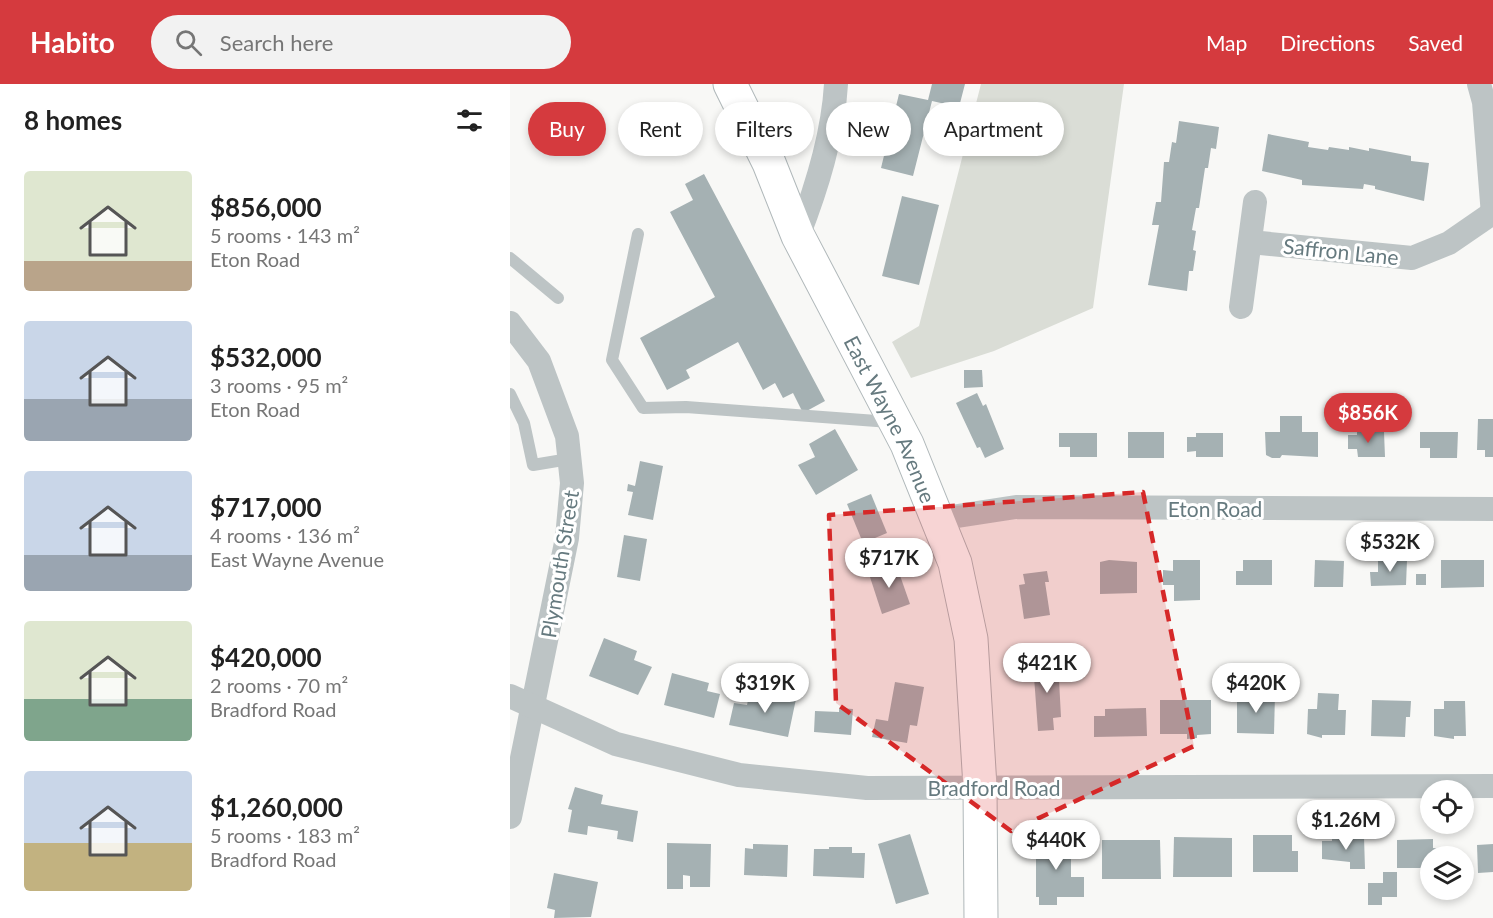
<!DOCTYPE html>
<html lang="en">
<head>
<meta charset="utf-8">
<style>
  :root { --surface:#fff; --page:#f2f2f2; --text:#222; --muted:#767676; --accent:#d53a3e }
  body { margin:0; font-family:Lato,sans-serif; background:var(--page); color:var(--text); height:100vh; display:flex; flex-direction:column; font-size:22px; white-space:nowrap }
  * { box-sizing:border-box; margin:0 }
  p { font-size:20px; color:var(--muted) }
  .icon { flex:none; width:33px; height:33px; fill:none; stroke:currentColor; stroke-width:2; stroke-linecap:round; stroke-linejoin:round }
  .map { position:relative; flex:1; overflow:hidden }
  .drawer { display:flex; flex-direction:column; background:var(--surface); width:510px }
  .drawer>* { flex:none }
  .hud { position:absolute; left:18px; top:18px; width:570px; height:54px; display:flex; gap:12px }
  .buttons { position:absolute; left:910px; top:696px; display:grid; gap:12px }
  .buttons a { display:grid; place-items:center; width:54px; height:54px; border-radius:50%; background:var(--surface); box-shadow:0 3px 9px #0003; font-size:30px }
  .price { position:absolute; translate:-50% -51px; padding:0 14px; border-radius:21px; background:#fff; color:#222; font-size:20px; line-height:39px; filter:drop-shadow(0 2px 3px #0008) }
  .price::after { content:''; position:absolute; left:50%; top:36px; width:18px; height:14px; margin-left:-9px; background:inherit; clip-path:polygon(0 0,100% 0,50% 100%) }
  .price.active { background:var(--accent); color:#fff }
  ul { padding:0; list-style:none }
  li { display:flex; align-items:center; gap:18px; height:150px; padding:0 24px }
  li span { display:grid; place-items:center; flex:none; width:168px; height:120px; border-radius:6px; color:#555 }
  li>.icon { margin-inline-start:auto }
  span .icon { width:72px; height:72px; fill:#fffc; stroke-width:1 }
  li b { font-size:26px }
  h2 { display:flex; justify-content:space-between; align-items:center; height:72px; padding:0 24px; font-size:26px }
  .pill { padding:0 21px; border-radius:27px; background:var(--surface); box-shadow:0 3px 9px #0003; font-size:21px; line-height:54px }
  .pill.active { background:var(--accent); color:#fff }
  header { display:flex; align-items:center; gap:36px; box-sizing:border-box; height:84px; padding:0 30px; background:var(--accent); color:#fff }
  header strong { font-size:28px }
  nav { display:flex; gap:33px; margin-inline-start:auto; font-size:21px }
  .search { width:420px; height:54px; background:var(--page); display:flex; align-items:center; gap:15px; box-sizing:border-box; padding:0 21px; border-radius:33px; color:var(--muted); font-size:22px }
  main { display:flex; flex:1; min-height:0 }
  .map>svg:first-child { display:block }
</style>
</head>
<body>
<header>
<strong>Habito</strong>
<div class="search"><svg class="icon" aria-label="search" viewBox="0 0 24 24"><circle cx="10" cy="10" r="6"/><path d="M15 15l6 6"/></svg>Search here</div>
<nav><a>Map</a><a>Directions</a><a>Saved</a></nav>
</header>
<main>
<section class="drawer">
<h2>8 homes<svg class="icon" aria-label="filters" viewBox="0 0 24 24"><path d="M4 7h16M4 17h16"/><circle cx="9" cy="7" r="2"/><circle cx="15" cy="17" r="2"/></svg></h2>
<ul>
<li><span style="background:linear-gradient(#dfe7d0 75%,#b9a48a 0)"><svg class="icon" aria-label="home" viewBox="0 0 24 24"><path d="M3 11l9-7 9 7M6 9v11h12V9"/></svg></span><div><b>$856,000</b><p>5 rooms · 143 m²</p><p>Eton Road</p></div></li>
<li><span style="background:linear-gradient(#c9d6e8 65%,#9aa5b1 0)"><svg class="icon" aria-label="home" viewBox="0 0 24 24"><path d="M3 11l9-7 9 7M6 9v11h12V9"/></svg></span><div><b>$532,000</b><p>3 rooms · 95 m²</p><p>Eton Road</p></div></li>
<li><span style="background:linear-gradient(#c9d6e8 70%,#9aa5b1 0)"><svg class="icon" aria-label="home" viewBox="0 0 24 24"><path d="M3 11l9-7 9 7M6 9v11h12V9"/></svg></span><div><b>$717,000</b><p>4 rooms · 136 m²</p><p>East Wayne Avenue</p></div></li>
<li><span style="background:linear-gradient(#dfe7d0 65%,#7fa58c 0)"><svg class="icon" aria-label="home" viewBox="0 0 24 24"><path d="M3 11l9-7 9 7M6 9v11h12V9"/></svg></span><div><b>$420,000</b><p>2 rooms · 70 m²</p><p>Bradford Road</p></div></li>
<li><span style="background:linear-gradient(#c9d6e8 60%,#c2b280 0)"><svg class="icon" aria-label="home" viewBox="0 0 24 24"><path d="M3 11l9-7 9 7M6 9v11h12V9"/></svg></span><div><b>$1,260,000</b><p>5 rooms · 183 m²</p><p>Bradford Road</p></div></li>
</ul>
</section>
<div class="map">
<svg width="983" height="834" viewBox="0 0 983 834">
  <rect width="100%" height="100%" fill="#f8f8f6"/>
  <path fill="#daddd6" d="M 471,0 L 614,0 L 583,224 L 484,267 L 401,294 L 382,258 L 409,242 Z"/>
  <g fill="#a5b1b3">
    <path d="M 422,0 L 455,0 L 449,23 L 422,17 L 403,92 L 371,84 L 389,10 L 418,16 Z"/>
    <path d="M 669,37 L 709,43 L 706,65 L 701,64 L 698,84 L 695,84 L 689,124 L 686,124 L 682,146 L 686,147 L 683,166 L 686,167 L 683,187 L 679,187 L 677,207 L 638,201 L 649,141 L 642,141 L 646,118 L 651,118 L 654,78 L 659,78 L 662,58 L 666,59 Z"/>
    <path d="M 758,50 L 799,58 L 798,63 L 818,66 L 819,63 L 839,66 L 839,63 L 859,67 L 859,64 L 901,72 L 901,77 L 919,79 L 914,117 L 865,105 L 865,102 L 854,100 L 853,105 L 792,101 L 792,96 L 752,87 Z"/>
    <path d="M 194,90 L 315,317 L 293,329 L 283,309 L 273,314 L 265,299 L 253,306 L 228,258 L 176,286 L 180,294 L 157,306 L 130,254 L 205,213 L 160,128 L 183,116 L 175,100 Z"/>
    <path d="M 392,112 L 429,121 L 409,201 L 372,192 Z"/>
    <path d="M 454,286 L 472,286 L 473,303 L 454,304 Z"/>
    <path d="M 467,309 L 473,322 L 476,320 L 494,365 L 475,374 L 470,363 L 467,364 L 446,319 Z"/>
    <path d="M 770,332 L 792,332 L 792,348 L 808,348 L 808,373 L 772,371 L 770,374 L 762,374 L 756,371 L 755,348 L 770,348 Z"/>
    <path d="M 968,335 L 983,335 L 983,373 L 975,373 L 975,366 L 967,366 Z"/>
    <path d="M 325,345 L 348,386 L 306,411 L 288,381 L 305,373 L 299,360 Z"/>
    <rect x="618" y="348" width="36" height="26"/>
    <path d="M 847,348 L 874,348 L 875,373 L 848,373 L 847,365 L 838,365 L 838,351 L 847,351 Z"/>
    <path d="M 910,348 L 948,348 L 947,374 L 920,374 L 920,364 L 910,364 Z"/>
    <path d="M 549,349 L 587,349 L 587,373 L 560,373 L 560,363 L 549,363 Z"/>
    <path d="M 686,349 L 713,349 L 713,373 L 686,373 L 686,367 L 677,368 L 677,353 L 686,353 Z"/>
    <path d="M 130,377 L 153,382 L 143,436 L 118,431 L 123,408 L 117,407 L 118,400 L 125,402 Z"/>
    <path d="M 361,410 L 377,449 L 353,459 L 337,420 Z"/>
    <path d="M 114,451 L 137,455 L 130,497 L 107,493 Z"/>
    <path d="M 599,476 L 627,478 L 627,509 L 590,510 L 590,478 Z"/>
    <path d="M 663,476 L 690,476 L 690,516 L 664,517 L 664,501 L 653,501 L 653,486 L 663,487 Z"/>
    <path d="M 733,476 L 762,476 L 762,501 L 726,501 L 726,487 L 733,487 Z"/>
    <path d="M 805,476 L 834,477 L 833,503 L 804,503 Z"/>
    <path d="M 868,476 L 897,476 L 896,501 L 861,502 L 860,488 L 868,488 Z"/>
    <path d="M 931,476 L 974,476 L 974,503 L 931,504 Z"/>
    <path d="M 386,480 L 400,520 L 372,530 L 359,490 Z"/>
    <path d="M 537,487 L 539,498 L 535,498 L 540,531 L 514,535 L 509,501 L 515,500 L 513,490 Z"/>
    <rect x="906" y="490" width="10" height="11"/>
    <path d="M 94,554 L 127,567 L 124,576 L 142,583 L 128,611 L 79,592 Z"/>
    <path d="M 548,577 L 551,633 L 543,634 L 544,646 L 528,647 L 523,579 Z"/>
    <path d="M 162,589 L 199,599 L 197,607 L 210,610 L 204,634 L 154,621 Z"/>
    <path d="M 385,598 L 414,603 L 407,642 L 400,641 L 397,659 L 362,653 L 366,635 L 378,637 Z"/>
    <path d="M 240,606 L 286,615 L 278,653 L 219,641 L 224,619 L 237,621 Z"/>
    <path d="M 808,609 L 829,610 L 828,626 L 836,626 L 835,651 L 812,651 L 812,654 L 797,650 L 798,625 L 807,625 Z"/>
    <path d="M 727,610 L 765,610 L 764,650 L 727,649 Z"/>
    <path d="M 650,616 L 701,616 L 701,650 L 687,651 L 687,654 L 677,655 L 677,650 L 650,650 Z"/>
    <path d="M 862,616 L 901,617 L 900,633 L 896,633 L 895,653 L 861,652 Z"/>
    <path d="M 934,617 L 955,617 L 956,652 L 944,652 L 944,655 L 924,652 L 924,625 L 934,625 Z"/>
    <path d="M 329,624 L 343,625 L 341,651 L 304,648 L 305,627 L 329,628 Z"/>
    <path d="M 636,624 L 637,652 L 584,653 L 584,632 L 595,632 L 595,625 Z"/>
    <path d="M 65,703 L 93,711 L 91,720 L 128,727 L 123,758 L 107,755 L 108,747 L 78,742 L 77,751 L 58,748 L 62,726 L 58,725 Z"/>
    <path d="M 400,750 L 419,810 L 386,820 L 368,760 Z"/>
    <path d="M 743,751 L 782,751 L 782,767 L 788,767 L 788,788 L 743,788 Z"/>
    <path d="M 526,753 L 561,753 L 561,793 L 574,793 L 574,813 L 547,813 L 547,821 L 529,821 L 529,813 L 526,813 Z"/>
    <path d="M 664,753 L 722,754 L 722,793 L 663,793 Z"/>
    <path d="M 822,753 L 854,753 L 855,785 L 840,785 L 840,778 L 812,775 L 812,757 L 822,757 Z"/>
    <path d="M 923,755 L 923,764 L 932,765 L 932,772 L 921,772 L 921,784 L 887,784 L 887,756 Z"/>
    <path d="M 592,756 L 650,756 L 651,795 L 592,795 Z"/>
    <path d="M 157,759 L 201,760 L 200,803 L 180,803 L 180,792 L 173,791 L 173,805 L 157,805 Z"/>
    <path d="M 243,760 L 278,761 L 277,793 L 234,791 L 235,764 L 243,765 Z"/>
    <path d="M 983,760 L 983,788 L 968,789 L 967,761 Z"/>
    <path d="M 319,763 L 342,763 L 342,769 L 355,769 L 354,794 L 303,792 L 304,765 L 319,765 Z"/>
    <path d="M 873,788 L 887,788 L 887,813 L 872,813 L 872,821 L 858,821 L 858,799 L 873,799 Z"/>
    <path d="M 44,789 L 88,798 L 81,833 L 44,834 L 45,826 L 37,824 Z"/>
  </g>
  <g fill="none" stroke-linecap="round" stroke-linejoin="round">
    <g stroke="#b0b8ba" stroke-width="35">
      <g id="secondary">
        <path id="s1" d="M 220,0 L 259,79 L 288,152 L 397,360 L 445,479 L 461,555 L 470,703 L 471,834"/>
      </g>
    </g>
    <g stroke="#bdc4c5" stroke-width="12">
      <path d="M 128,150 L 102,276 L 133,324 L 176,323 L 380,338"/>
      <path d="M 0,174 L 48,214"/>
      <path d="M 0,310 L 14,339 L 23,381 L 59,375"/>
    </g>
    <g stroke="#bdc4c5" stroke-width="24">
      <path d="M 969,0 L 974,18 L 983,131"/>
      <path d="M 288,152 C 307,103 323,52 326,0"/>
      <path d="M 740,158 L 902,174 L 939,159 L 981,130"/>
      <path d="M 731,223 L 745,118"/>
      <path d="M 0,239 L 29,277 L 57,352 L 62,399 L 57,454 L 0,733"/>
      <path d="M 428,435 L 506,423 L 983,425"/>
      <path d="M 0,612 L 106,660 L 229,691 L 357,704 L 983,702"/>
    </g>
    <use href="#secondary" stroke="#fff" stroke-width="33"/>
  </g>
  <path fill="#d62828" fill-opacity="0.2" stroke="#d62828" stroke-width="4.5" stroke-dasharray="12 8" stroke-linejoin="round" d="M 633,408 L 684,662 L 501,747 L 326,619 L 319,431 Z"/>
  <g text-anchor="middle" dominant-baseline="central" stroke-width="6" stroke-linejoin="round" paint-order="stroke">
    <g font-size="21" fill="#667a7f" stroke="#fff">
      <text transform="translate(831 167) rotate(6)">Saffron Lane</text>
      <text stroke="none"><textPath href="#s1" startOffset="372">East Wayne Avenue</textPath></text>
      <text x="705" y="424">Eton Road</text>
      <text transform="translate(49 480) rotate(-81)">Plymouth Street</text>
      <text x="484" y="703">Bradford Road</text>
    </g>
  </g>
</svg>
<div class="buttons">
<a><svg class="icon" aria-label="locate" viewBox="0 0 24 24"><circle cx="12" cy="12" r="6"/><path d="M12 2v4M12 18v4M2 12h4M18 12h4"/></svg></a>
<a><svg class="icon" aria-label="layers" viewBox="0 0 24 24"><path d="M12 4l9 5-9 5-9-5zM3 14l9 5 9-5"/></svg></a>
</div>
<b class="price active" style="left:858px;top:360px">$856K</b>
<b class="price" style="left:880px;top:489px">$532K</b>
<b class="price" style="left:379px;top:505px">$717K</b>
<b class="price" style="left:537px;top:610px">$421K</b>
<b class="price" style="left:255px;top:630px">$319K</b>
<b class="price" style="left:746px;top:630px">$420K</b>
<b class="price" style="left:836px;top:767px">$1.26M</b>
<b class="price" style="left:546px;top:787px">$440K</b>
<div class="hud">
<a class="pill active">Buy</a>
<a class="pill">Rent</a>
<a class="pill">Filters</a>
<a class="pill">New</a>
<a class="pill">Apartment</a>
</div>
</div>
</main>
</body>
</html>
